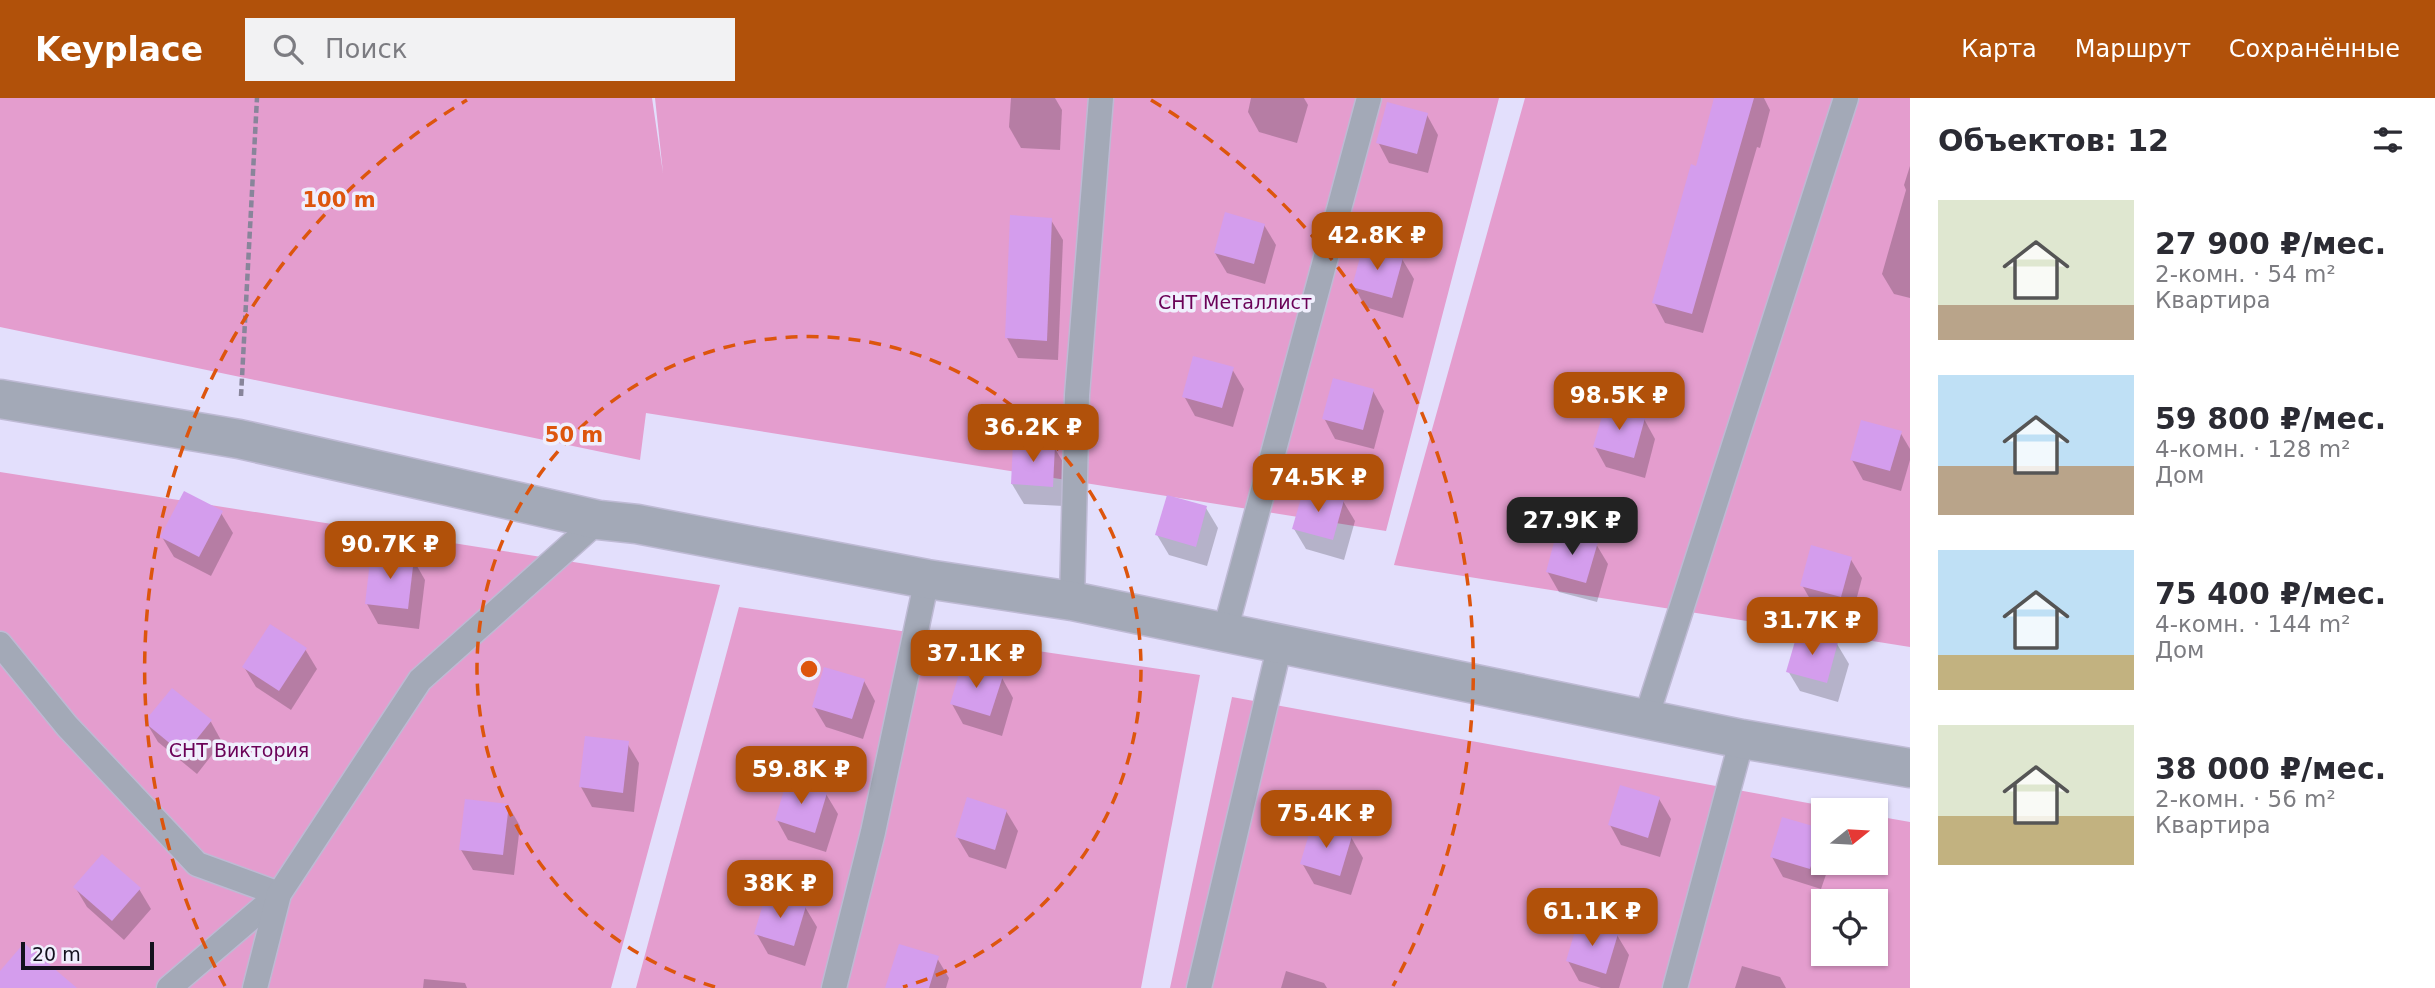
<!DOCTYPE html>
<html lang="ru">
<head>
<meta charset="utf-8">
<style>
  :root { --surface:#fff; --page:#f2f2f3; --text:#2b2b33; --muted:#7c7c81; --accent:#b1510a }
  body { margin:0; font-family:"DejaVu Sans",sans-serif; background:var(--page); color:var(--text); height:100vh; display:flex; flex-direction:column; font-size:26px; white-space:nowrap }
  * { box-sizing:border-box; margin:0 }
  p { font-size:23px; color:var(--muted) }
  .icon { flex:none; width:38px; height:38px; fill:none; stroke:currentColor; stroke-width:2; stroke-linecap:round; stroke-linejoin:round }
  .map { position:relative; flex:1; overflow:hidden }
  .drawer { display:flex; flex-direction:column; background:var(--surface); width:525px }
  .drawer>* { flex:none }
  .needle { width:46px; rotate:72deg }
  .fabs { position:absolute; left:1811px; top:700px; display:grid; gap:14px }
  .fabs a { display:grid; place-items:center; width:77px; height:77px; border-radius:0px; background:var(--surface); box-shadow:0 2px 5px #0004; font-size:35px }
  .scale { position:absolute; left:21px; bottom:18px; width:133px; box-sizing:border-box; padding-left:7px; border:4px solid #13111d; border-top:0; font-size:19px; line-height:24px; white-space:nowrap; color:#13111d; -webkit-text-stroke:5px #f0effd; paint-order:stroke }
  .price { position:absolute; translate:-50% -60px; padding:0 16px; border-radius:14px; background:var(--accent); color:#fff; font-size:23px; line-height:46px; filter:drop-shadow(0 2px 4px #0008) }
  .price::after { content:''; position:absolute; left:50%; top:42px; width:21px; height:16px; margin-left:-10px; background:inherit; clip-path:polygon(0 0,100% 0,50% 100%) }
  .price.active { background:#222; color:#fff }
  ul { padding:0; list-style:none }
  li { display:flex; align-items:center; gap:21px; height:175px; padding:0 28px }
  li span { display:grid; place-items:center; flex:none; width:196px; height:140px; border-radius:0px; color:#555 }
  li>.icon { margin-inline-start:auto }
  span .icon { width:84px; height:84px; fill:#fffc; stroke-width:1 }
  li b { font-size:30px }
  h2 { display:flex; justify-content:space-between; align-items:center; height:84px; padding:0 28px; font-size:30px }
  header { display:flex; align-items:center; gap:42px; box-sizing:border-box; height:98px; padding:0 35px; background:var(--accent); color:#fff }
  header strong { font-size:33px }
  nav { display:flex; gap:38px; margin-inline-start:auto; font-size:24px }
  .search { width:490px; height:63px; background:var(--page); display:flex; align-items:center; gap:18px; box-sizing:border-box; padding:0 24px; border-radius:0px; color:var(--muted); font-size:26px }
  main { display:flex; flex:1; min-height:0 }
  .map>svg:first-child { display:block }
</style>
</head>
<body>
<header>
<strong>Keyplace</strong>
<div class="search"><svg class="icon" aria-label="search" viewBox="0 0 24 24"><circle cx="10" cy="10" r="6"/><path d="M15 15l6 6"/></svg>Поиск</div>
<nav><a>Карта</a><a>Маршрут</a><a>Сохранённые</a></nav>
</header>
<main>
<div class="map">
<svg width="1910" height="890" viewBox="0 0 1910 890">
  <rect width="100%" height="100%" fill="#e3dffc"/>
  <g fill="#e49dce" fill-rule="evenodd">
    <path d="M 0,0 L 652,0 L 663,75 L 655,0 L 1499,0 L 1386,433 L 646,315 L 640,362 L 0,229 Z"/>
    <path d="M 1525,0 L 1910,0 L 1910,549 L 1394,467 Z"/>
    <path d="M 0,374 L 720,487 L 611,890 L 0,890 Z"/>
    <path d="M 739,509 L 1200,577 L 1141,890 L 636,890 Z"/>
    <path d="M 1232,599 L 1846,712 L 1824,712 L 1824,765 L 1876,765 L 1876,718 L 1910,724 L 1910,890 L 1170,890 ZM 1824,803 L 1876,803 L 1876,856 L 1824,856 Z"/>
  </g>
  <g fill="#0003">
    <path d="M 1011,0 L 1055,0 L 1062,12 L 1060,52 L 1021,50 L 1009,29 Z"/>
    <path d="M 1251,0 L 1304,0 L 1308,7 L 1297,45 L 1259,34 L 1248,14 Z"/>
    <path d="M 1716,0 L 1764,0 L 1770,12 L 1760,50 L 1757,49 L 1703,235 L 1665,225 L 1654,204 L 1697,70 Z"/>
    <path d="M 1427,17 L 1438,37 L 1428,75 L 1389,65 L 1378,44 Z"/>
    <path d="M 1910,68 L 1910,200 L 1894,196 L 1882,176 L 1906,92 L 1904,87 Z"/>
    <path d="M 1051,122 L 1063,142 L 1058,262 L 1018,260 L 1007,240 Z"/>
    <path d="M 1264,127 L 1276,147 L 1265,186 L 1227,175 L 1215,155 Z"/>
    <path d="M 1402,161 L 1414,181 L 1403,220 L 1365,209 L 1354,188 Z"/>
    <path d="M 1232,271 L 1244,291 L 1233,329 L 1195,318 L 1184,298 Z"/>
    <path d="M 1373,293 L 1384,313 L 1374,351 L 1335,341 L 1324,320 Z"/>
    <path d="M 1644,321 L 1655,341 L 1645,380 L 1606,369 L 1595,349 Z"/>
    <path d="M 1900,334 L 1910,351 L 1910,362 L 1901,393 L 1863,382 L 1852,362 Z"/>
    <path d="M 1054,349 L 1066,369 L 1064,408 L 1024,406 L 1012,386 Z"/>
    <path d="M 1343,403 L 1355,423 L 1344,462 L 1306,451 L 1294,431 Z"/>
    <path d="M 1206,410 L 1218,430 L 1207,468 L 1169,457 L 1157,437 Z"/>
    <path d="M 221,415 L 233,435 L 211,478 L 174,459 L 162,439 Z"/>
    <path d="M 1596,446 L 1608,466 L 1597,504 L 1559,494 L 1547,473 Z"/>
    <path d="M 1850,460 L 1862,480 L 1852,518 L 1814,508 L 1802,487 Z"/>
    <path d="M 413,461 L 425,482 L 419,531 L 378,526 L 367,506 Z"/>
    <path d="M 1837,546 L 1849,566 L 1838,604 L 1800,593 L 1788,573 Z"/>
    <path d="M 305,551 L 317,571 L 291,612 L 256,589 L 244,569 Z"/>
    <path d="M 1002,580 L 1013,600 L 1002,638 L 963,626 L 952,606 Z"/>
    <path d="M 864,583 L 875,603 L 863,641 L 826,629 L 814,609 Z"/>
    <path d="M 172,592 L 211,624 L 222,644 L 197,676 L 158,644 L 146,624 Z"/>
    <path d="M 627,645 L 639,665 L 634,714 L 592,709 L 581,689 Z"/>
    <path d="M 826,696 L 838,716 L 826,754 L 788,742 L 777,722 Z"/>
    <path d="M 1659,701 L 1671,721 L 1660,759 L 1621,747 L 1610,727 Z"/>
    <path d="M 508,707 L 520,728 L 514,777 L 473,772 L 461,752 Z"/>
    <path d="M 1006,713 L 1018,733 L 1006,771 L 969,759 L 957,739 Z"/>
    <path d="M 1822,733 L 1824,765 L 1830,765 L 1821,791 L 1783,779 L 1772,759 Z"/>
    <path d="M 1351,739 L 1363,760 L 1351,797 L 1314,786 L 1302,765 Z"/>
    <path d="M 75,789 L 139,791 L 151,811 L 124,842 L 87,809 Z"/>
    <path d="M 805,809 L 817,829 L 805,868 L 768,856 L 756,835 Z"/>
    <path d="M 1617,837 L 1629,857 L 1619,890 L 1601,890 L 1579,883 L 1568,863 Z"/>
    <path d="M 937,860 L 949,880 L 946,890 L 890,890 Z"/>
    <path d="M 1742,868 L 1780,879 L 1786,890 L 1735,890 Z"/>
    <path d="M 1286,873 L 1324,885 L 1327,890 L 1281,890 Z"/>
    <path d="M 424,881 L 465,885 L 467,890 L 423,890 Z"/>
  </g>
  <g fill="#d49ded">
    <path d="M 1714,0 L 1754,0 L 1692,216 L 1652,205 L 1691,66 L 1696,68 Z"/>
    <path d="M 1387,4 L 1428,15 L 1417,56 L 1376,45 Z"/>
    <path d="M 1225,114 L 1265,126 L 1254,166 L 1214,155 Z"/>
    <path d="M 1010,117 L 1052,120 L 1047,243 L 1005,240 Z"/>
    <path d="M 1363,148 L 1403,160 L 1392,200 L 1352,189 Z"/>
    <path d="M 1193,258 L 1234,269 L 1222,310 L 1182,299 Z"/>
    <path d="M 1333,280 L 1374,291 L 1363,332 L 1322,321 Z"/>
    <path d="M 1605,308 L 1645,320 L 1634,360 L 1593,349 Z"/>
    <path d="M 1861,322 L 1902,333 L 1890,373 L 1850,362 Z"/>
    <path d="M 1013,344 L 1055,347 L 1053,389 L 1011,386 Z"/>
    <path d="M 1304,390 L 1344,402 L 1333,442 L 1292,431 Z"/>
    <path d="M 184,393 L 223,413 L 199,459 L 160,439 Z"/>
    <path d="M 1167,397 L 1207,408 L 1196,449 L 1155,437 Z"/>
    <path d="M 1557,433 L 1598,444 L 1586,485 L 1546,474 Z"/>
    <path d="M 1811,447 L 1852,459 L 1841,499 L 1800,488 Z"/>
    <path d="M 371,455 L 414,460 L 408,511 L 365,506 Z"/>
    <path d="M 270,526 L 307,550 L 279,593 L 242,569 Z"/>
    <path d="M 1798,533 L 1838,544 L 1827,585 L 1786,574 Z"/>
    <path d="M 962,566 L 1003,578 L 990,618 L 950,606 Z"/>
    <path d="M 824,569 L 865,581 L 852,621 L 812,609 Z"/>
    <path d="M 172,590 L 212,622 L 184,657 L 144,624 Z"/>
    <path d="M 585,638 L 629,643 L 623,695 L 579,689 Z"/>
    <path d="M 787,682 L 827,695 L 815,735 L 775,722 Z"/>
    <path d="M 1620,687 L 1660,699 L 1648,740 L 1608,727 Z"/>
    <path d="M 967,699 L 1007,712 L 995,752 L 955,739 Z"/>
    <path d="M 465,701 L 509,706 L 503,757 L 459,752 Z"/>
    <path d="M 1782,719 L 1823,731 L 1810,771 L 1770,759 Z"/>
    <path d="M 1312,726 L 1352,738 L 1340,778 L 1300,766 Z"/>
    <path d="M 102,756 L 141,790 L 112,823 L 73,789 Z"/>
    <path d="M 766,796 L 806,808 L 794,848 L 754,836 Z"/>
    <path d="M 1578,823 L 1618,836 L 1606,876 L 1566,863 Z"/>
    <path d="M 24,845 L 77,890 L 0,890 L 0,873 Z"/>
    <path d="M 899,846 L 939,858 L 929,890 L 885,890 Z"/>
  </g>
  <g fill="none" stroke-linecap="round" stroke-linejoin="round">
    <g stroke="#bebad4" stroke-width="27">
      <g id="lane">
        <path d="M 1072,503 L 1077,297 L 1101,0"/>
        <path d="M 1225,533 L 1369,0"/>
        <path d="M 0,546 L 67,628 L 197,766 L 279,796 L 169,890"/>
        <path d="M 1646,620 L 1846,0"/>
        <path d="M 255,890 L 279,796 L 420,582 L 599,422"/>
        <path d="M 834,890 L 873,734 L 927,481"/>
        <path d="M 1199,890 L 1280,546"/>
        <path d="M 1675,890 L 1742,641"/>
      </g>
    </g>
    <g stroke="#bebad4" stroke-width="41">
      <path id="street" d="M 0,301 L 239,341 L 599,422 L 637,426 L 927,481 L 1072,503 L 1742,641 L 1910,670"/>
    </g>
    <path stroke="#88859a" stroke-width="4.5" stroke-dasharray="7 3.5" stroke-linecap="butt" d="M 241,298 L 257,0"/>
    <use href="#lane" stroke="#a3a9b7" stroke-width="24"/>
    <use href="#street" stroke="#a3a9b7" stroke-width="38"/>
  </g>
  <g fill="none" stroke="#dd550d" stroke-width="3.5" stroke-dasharray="12 9">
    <path d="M715 889A332 332 0 1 1 903 889"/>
    <path d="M225 888A664 664 0 0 1 467 2M1151 2A664 664 0 0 1 1393 888"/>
  </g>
  <g text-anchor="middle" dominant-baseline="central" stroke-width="7" stroke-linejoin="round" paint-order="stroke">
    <g font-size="19" fill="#6a0157" stroke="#f0effd">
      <text x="1235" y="204">СНТ Металлист</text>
      <text x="239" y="652">СНТ Виктория</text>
    </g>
  </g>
  <circle cx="809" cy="571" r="10" fill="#dd550d" stroke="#f0effd" stroke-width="3.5"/>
  <g font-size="21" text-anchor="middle" font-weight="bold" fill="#dd550d" stroke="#f0effd" stroke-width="7" stroke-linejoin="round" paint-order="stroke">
    <text x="339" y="109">100 m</text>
    <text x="574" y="344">50 m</text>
  </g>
</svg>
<div class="fabs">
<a><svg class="needle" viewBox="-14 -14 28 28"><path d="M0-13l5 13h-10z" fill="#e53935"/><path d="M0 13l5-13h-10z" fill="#7c7c81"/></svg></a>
<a><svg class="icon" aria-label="locate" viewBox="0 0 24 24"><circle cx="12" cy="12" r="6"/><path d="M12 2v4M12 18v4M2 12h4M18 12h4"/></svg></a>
</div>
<div class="scale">20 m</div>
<b class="price" style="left:1377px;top:174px">42.8K ₽</b>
<b class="price" style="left:1619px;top:334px">98.5K ₽</b>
<b class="price" style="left:1033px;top:366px">36.2K ₽</b>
<b class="price" style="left:1318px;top:416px">74.5K ₽</b>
<b class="price active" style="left:1572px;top:459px">27.9K ₽</b>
<b class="price" style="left:390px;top:483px">90.7K ₽</b>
<b class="price" style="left:1812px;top:559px">31.7K ₽</b>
<b class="price" style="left:976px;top:592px">37.1K ₽</b>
<b class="price" style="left:801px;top:708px">59.8K ₽</b>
<b class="price" style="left:1326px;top:752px">75.4K ₽</b>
<b class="price" style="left:780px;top:822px">38K ₽</b>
<b class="price" style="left:1592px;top:850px">61.1K ₽</b>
</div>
<section class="drawer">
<h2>Объектов: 12<svg class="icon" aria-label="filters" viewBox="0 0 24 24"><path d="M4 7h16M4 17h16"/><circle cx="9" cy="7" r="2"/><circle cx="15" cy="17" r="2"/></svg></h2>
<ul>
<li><span style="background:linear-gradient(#dfe7d0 75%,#b9a48a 0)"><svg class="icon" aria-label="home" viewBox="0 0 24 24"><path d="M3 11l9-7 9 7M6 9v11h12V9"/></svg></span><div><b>27 900 ₽/мес.</b><p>2-комн. · 54 m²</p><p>Квартира</p></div></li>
<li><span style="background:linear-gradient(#bfe0f5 65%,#b9a48a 0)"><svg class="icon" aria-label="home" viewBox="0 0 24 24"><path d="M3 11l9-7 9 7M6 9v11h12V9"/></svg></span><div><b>59 800 ₽/мес.</b><p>4-комн. · 128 m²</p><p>Дом</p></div></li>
<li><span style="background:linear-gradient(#bfe0f5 75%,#c2b280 0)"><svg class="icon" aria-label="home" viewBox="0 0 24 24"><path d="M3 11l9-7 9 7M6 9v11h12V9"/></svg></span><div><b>75 400 ₽/мес.</b><p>4-комн. · 144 m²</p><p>Дом</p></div></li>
<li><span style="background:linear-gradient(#dfe7d0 65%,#c2b280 0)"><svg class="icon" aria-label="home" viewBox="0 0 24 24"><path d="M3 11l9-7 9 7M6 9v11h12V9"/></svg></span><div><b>38 000 ₽/мес.</b><p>2-комн. · 56 m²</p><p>Квартира</p></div></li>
</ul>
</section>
</main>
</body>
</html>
